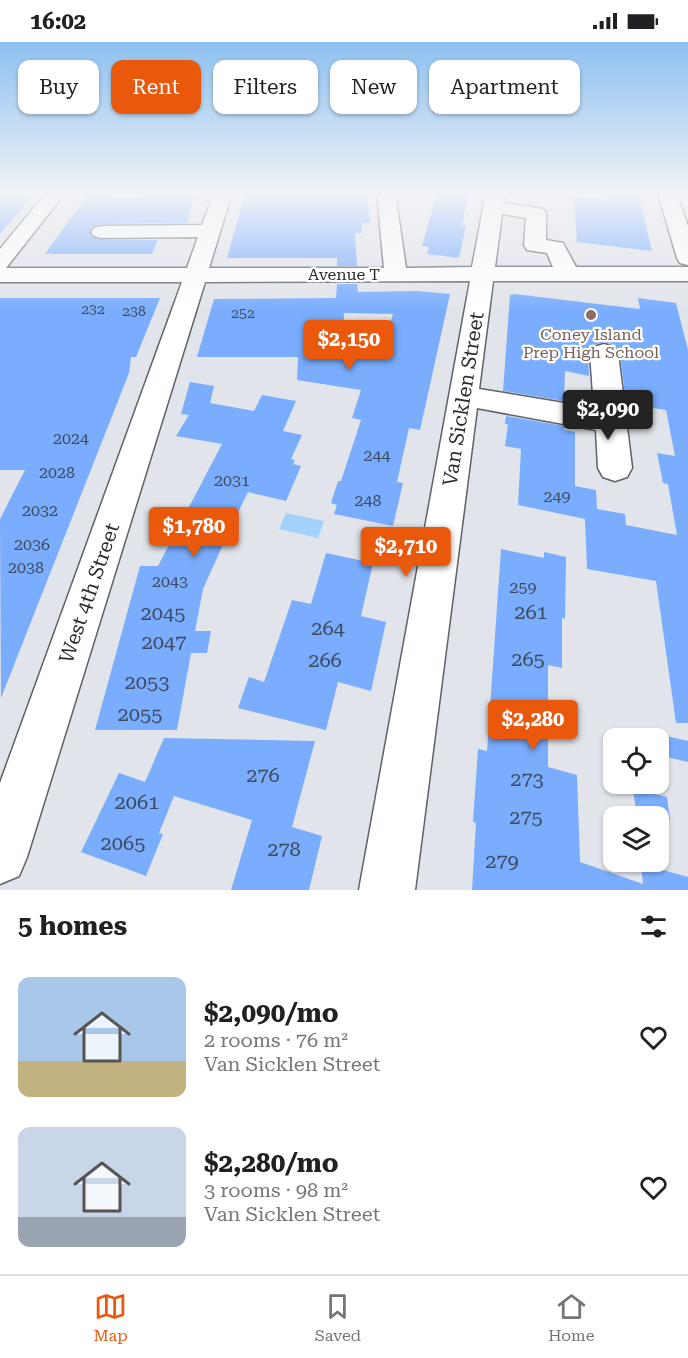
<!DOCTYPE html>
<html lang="en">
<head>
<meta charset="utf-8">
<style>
  :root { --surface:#fff; --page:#f6f6f6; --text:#202124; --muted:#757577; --line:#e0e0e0; --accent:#ea580c }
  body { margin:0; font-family:"Roboto Serif",serif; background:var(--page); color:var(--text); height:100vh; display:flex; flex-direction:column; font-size:22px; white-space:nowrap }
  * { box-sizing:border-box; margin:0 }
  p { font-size:20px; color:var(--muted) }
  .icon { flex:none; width:33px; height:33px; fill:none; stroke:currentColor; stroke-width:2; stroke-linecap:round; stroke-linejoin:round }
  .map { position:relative; height:848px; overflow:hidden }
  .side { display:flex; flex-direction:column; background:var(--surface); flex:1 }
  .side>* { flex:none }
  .guide { position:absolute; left:18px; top:18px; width:652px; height:54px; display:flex; gap:12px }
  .buttons { position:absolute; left:603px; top:686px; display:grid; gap:12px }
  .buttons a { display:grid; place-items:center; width:66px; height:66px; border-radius:12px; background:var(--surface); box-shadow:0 2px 4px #0004; font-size:30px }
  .price { position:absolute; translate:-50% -51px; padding:0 14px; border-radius:6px; background:var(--accent); color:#fff; font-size:20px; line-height:39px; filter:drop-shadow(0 2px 3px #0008) }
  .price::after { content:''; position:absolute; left:50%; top:36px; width:18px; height:14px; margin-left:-9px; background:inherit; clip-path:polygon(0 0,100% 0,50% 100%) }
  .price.current { background:#222; color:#fff }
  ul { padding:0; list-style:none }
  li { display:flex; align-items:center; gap:18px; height:150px; padding:0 18px }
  li span { display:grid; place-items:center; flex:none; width:168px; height:120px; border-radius:12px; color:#555 }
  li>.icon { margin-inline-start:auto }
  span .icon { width:72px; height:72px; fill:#fffc; stroke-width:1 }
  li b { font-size:26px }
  h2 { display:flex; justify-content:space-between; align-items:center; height:72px; padding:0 18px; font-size:26px }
  .chip { padding:0 21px; border-radius:12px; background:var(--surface); box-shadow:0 2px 4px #0004; font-size:21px; line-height:54px }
  .chip.current { background:var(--accent); color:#fff }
  .status { display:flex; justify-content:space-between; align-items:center; height:42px; padding:0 30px; background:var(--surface); direction:ltr }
  .status svg { height:16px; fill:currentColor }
  .dock { display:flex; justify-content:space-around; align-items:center; height:84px; border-top:2px solid var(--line); background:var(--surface); font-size:16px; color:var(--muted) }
  .dock a { display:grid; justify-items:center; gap:3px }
  .dock .current { color:var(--accent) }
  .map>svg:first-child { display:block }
</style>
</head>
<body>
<div class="status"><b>16:02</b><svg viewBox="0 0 49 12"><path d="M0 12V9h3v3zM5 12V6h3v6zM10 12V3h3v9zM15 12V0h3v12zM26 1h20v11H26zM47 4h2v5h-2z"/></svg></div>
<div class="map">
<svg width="688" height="848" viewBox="0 0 688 848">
  <rect width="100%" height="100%" fill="#e1e4ea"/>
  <path fill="#a3d3fd" d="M 286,471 L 324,479 L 318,496 L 279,487 Z"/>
  <g fill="#7aadfe" fill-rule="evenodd">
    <path d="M 0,151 L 35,151 L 0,192 Z"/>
    <path d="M 89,151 L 117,151 L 114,156 L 163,153 L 194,154 L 187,181 L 101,182 L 93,184 L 89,189 L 92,195 L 101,198 L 158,198 L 152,212 L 45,212 Z"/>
    <path d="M 293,151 L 367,151 L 370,181 L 361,181 L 362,191 L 355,191 L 357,224 L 337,224 L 337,216 L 227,216 L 245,152 Z"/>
    <path d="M 437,151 L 469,154 L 465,168 L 462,184 L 466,184 L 459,216 L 427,212 L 429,205 L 422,204 Z"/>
    <path d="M 607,151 L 638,151 L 652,209 L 577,200 L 574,154 L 608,157 Z"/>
    <path d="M 337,242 L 357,242 L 358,250 L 417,249 L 450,252 L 420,388 L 409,386 L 397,440 L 403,441 L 393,484 L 334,472 L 337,463 L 331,461 L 338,439 L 341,439 L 361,378 L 352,376 L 361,348 L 297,338 L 298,315 L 197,315 L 214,257 L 336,256 ZM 344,271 L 393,272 L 380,315 L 343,309 Z"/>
    <path d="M 514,252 L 640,267 L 638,256 L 676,261 L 688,308 L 688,681 L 676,681 L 656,539 L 587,527 L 585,477 L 518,463 L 521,407 L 505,404 L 508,382 L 505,382 L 506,374 L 564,384 L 564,388 L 575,390 L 575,444 L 596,448 L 597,467 L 625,472 L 626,483 L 677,493 L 668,442 L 663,441 L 657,411 L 675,414 L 666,368 L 626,362 L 620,311 L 615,303 L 605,300 L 593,303 L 588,310 L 589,334 L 565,329 L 564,359 L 503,349 L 510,253 Z"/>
    <path d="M 0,256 L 160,256 L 136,315 L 131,315 L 129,331 L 1,656 L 0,477 L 25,428 L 0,428 Z"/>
    <path d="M 190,340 L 214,344 L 210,361 L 254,369 L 262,353 L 296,359 L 283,389 L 302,393 L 291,417 L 295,418 L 293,422 L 301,424 L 286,459 L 248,450 L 230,487 L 203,547 L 195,589 L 211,589 L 207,611 L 191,611 L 177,688 L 95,688 L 140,524 L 158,524 L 222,402 L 176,394 L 189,373 L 181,372 Z"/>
    <path d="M 501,507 L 544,516 L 544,510 L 566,515 L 565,577 L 562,576 L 562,626 L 548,623 L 548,725 L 577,733 L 580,820 L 643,842 L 641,822 L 688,835 L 688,848 L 472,848 L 476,781 L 473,780 L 478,707 L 487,709 Z"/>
    <path d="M 326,511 L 373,521 L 361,574 L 386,580 L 371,649 L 338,640 L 326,688 L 238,666 L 249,635 L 264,640 L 292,558 L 311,562 Z"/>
    <path d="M 658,692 L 688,699 L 688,720 L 658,713 Z"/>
    <path d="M 164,696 L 315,699 L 292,785 L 322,794 L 309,848 L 231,848 L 252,778 L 174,754 L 159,791 L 163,792 L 146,834 L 81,810 L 119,731 L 145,740 Z"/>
    <path d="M 633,747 L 667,755 L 670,778 L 636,769 Z"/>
  </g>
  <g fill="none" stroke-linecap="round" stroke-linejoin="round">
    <g stroke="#5e6166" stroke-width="3">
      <g id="minor">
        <path d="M 46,151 L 65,151 L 6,226 L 187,226 L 198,195 L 101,196 L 94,194 L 91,190 L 94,186 L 101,184 L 202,183 L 214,151 L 232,151 L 209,226 L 384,226 L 377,151 L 395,151 L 406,226 L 472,225 L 486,151 L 504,151 L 503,161 L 543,167 L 546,171 L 546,198 L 563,201 L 576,225 L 688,225 L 688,239 L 493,239 L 479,347 L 594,366 L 590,311 L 594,305 L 604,302 L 614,305 L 618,311 L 632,426 L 627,435 L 615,439 L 603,435 L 598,426 L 596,388 L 477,366 L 415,848 L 359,848 L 470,239 L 205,240 L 27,815 L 19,834 L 0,842 L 0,741 L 182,240 L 0,240 L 0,207 ZM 502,172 L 526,176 L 524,203 L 527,208 L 547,211 L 553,225 L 495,225 Z"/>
        <path d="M 658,151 L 676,151 L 688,184 L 688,223 L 680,221 L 677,216 Z"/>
      </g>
    </g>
    <use href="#minor" fill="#fff" fill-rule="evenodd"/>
  </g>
  <linearGradient id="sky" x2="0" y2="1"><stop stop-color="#8cc0f0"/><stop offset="0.56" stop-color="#f2f3f6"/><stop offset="1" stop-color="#f2f3f6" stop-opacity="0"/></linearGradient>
  <rect width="688" height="270" fill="url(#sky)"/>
  <circle fill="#8d6e63" stroke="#fff" stroke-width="2" cx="591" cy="273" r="6"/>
  <g text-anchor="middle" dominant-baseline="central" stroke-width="4.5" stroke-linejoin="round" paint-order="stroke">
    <g font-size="14" fill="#3d4b60">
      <text x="93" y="267">232</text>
      <text x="134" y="269">238</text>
      <text x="243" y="271">252</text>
    </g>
    <g font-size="16" fill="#292a2c" stroke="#fff">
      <text x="344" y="232">Avenue T</text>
    </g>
    <g font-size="16" fill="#785e54" stroke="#fff">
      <text x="591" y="292">Coney Island<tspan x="591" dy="18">Prep High School</tspan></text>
    </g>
    <g font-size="16" fill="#3d4b60">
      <text x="71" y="396">2024</text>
      <text x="377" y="413">244</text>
      <text x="57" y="430">2028</text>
      <text x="232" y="438">2031</text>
      <text x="557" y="454">249</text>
      <text x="368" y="458">248</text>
      <text x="40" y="468">2032</text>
      <text x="32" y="502">2036</text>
      <text x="26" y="525">2038</text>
      <text x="170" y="539">2043</text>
      <text x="523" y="545">259</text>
    </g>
    <g font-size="20" fill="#292a2c" stroke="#fff">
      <text transform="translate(463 357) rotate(-81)">Van Sicklen Street</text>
      <text transform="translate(89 551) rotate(-71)">West 4th Street</text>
    </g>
    <g font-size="20" fill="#3d4b60">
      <text x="531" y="570">261</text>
      <text x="163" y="571">2045</text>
      <text x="328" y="586">264</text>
      <text x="164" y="600">2047</text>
      <text x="528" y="617">265</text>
      <text x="325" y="618">266</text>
      <text x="147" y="640">2053</text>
      <text x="140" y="672">2055</text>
      <text x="263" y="733">276</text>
      <text x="527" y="737">273</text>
      <text x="137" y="760">2061</text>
      <text x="526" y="775">275</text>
      <text x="123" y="801">2065</text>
      <text x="284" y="807">278</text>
      <text x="502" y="819">279</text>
    </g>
  </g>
</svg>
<div class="buttons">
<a><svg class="icon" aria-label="locate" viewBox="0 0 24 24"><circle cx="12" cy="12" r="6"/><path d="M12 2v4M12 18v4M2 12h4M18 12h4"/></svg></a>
<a><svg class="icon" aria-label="layers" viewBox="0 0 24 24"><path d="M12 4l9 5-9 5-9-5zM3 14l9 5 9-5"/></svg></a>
</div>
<b class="price" style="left:349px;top:329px">$2,150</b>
<b class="price current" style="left:608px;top:399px">$2,090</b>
<b class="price" style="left:194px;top:516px">$1,780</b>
<b class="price" style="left:406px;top:536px">$2,710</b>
<b class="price" style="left:533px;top:709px">$2,280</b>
<div class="guide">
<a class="chip">Buy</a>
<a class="chip current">Rent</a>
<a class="chip">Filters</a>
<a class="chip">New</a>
<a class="chip">Apartment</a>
</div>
</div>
<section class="side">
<h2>5 homes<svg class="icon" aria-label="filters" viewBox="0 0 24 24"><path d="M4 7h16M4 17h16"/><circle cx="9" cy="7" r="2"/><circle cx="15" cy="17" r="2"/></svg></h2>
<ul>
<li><span style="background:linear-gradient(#a9c7e8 70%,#c2b280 0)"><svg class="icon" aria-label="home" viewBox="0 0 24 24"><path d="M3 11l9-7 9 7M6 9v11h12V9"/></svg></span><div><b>$2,090/mo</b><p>2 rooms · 76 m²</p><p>Van Sicklen Street</p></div><svg class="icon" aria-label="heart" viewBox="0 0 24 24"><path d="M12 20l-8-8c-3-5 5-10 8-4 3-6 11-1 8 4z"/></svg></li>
<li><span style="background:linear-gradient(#c9d6e8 75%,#9aa5b1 0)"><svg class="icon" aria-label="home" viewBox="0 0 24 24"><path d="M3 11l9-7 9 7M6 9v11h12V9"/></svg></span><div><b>$2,280/mo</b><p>3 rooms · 98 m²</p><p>Van Sicklen Street</p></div><svg class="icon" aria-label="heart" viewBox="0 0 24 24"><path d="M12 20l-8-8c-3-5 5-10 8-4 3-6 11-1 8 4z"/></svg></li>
</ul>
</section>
<nav class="dock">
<a class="current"><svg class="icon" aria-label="map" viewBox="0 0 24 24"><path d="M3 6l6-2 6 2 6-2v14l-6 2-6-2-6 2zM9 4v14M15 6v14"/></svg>Map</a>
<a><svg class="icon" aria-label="saved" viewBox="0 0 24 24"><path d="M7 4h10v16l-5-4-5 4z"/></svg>Saved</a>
<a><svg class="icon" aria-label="home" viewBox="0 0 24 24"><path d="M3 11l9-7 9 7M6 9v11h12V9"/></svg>Home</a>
</nav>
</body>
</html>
